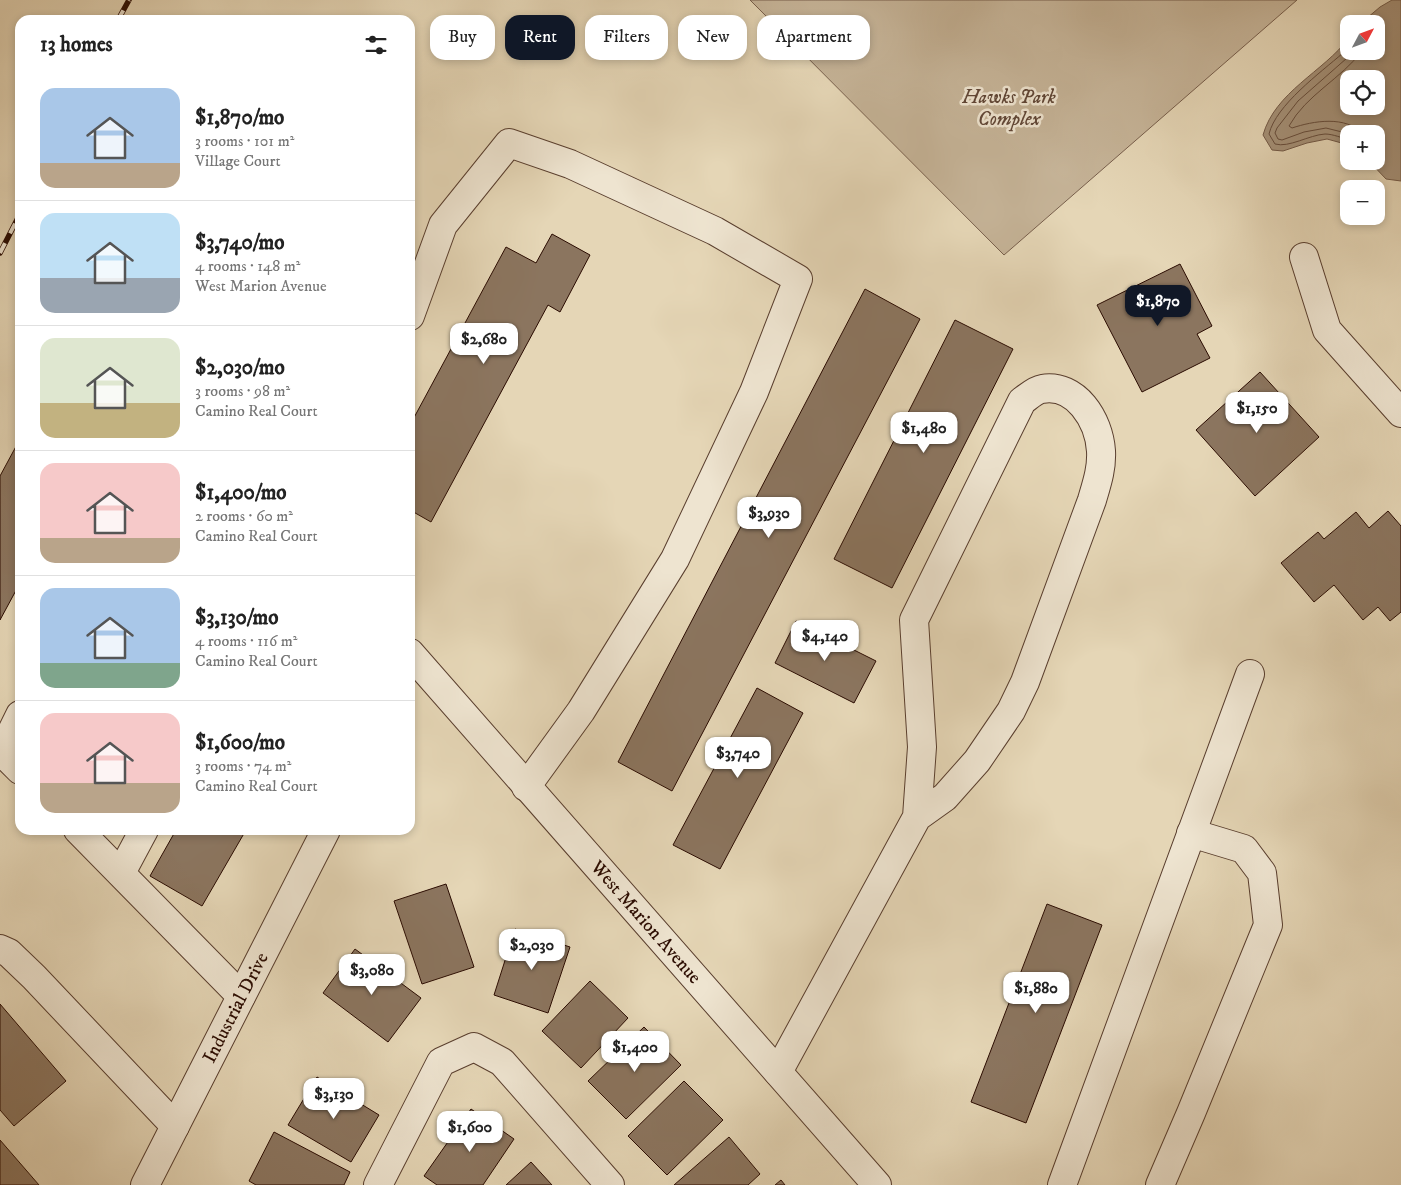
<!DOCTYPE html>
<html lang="en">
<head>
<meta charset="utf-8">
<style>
  :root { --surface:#fff; --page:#f6f6f6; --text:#222; --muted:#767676; --line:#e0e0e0; --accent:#111827 }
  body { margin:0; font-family:"IM FELL DW Pica",serif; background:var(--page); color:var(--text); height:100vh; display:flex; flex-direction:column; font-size:19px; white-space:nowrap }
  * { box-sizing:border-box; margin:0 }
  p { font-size:16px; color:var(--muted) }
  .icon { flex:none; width:28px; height:28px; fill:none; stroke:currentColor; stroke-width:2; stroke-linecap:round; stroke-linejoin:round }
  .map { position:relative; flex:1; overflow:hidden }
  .details { position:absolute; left:15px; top:15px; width:400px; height:820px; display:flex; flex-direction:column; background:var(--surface); border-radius:15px; box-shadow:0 2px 8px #0003 }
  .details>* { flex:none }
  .hud { position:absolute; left:430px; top:15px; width:475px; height:45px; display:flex; gap:10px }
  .needle { width:32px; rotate:49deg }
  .fabs { position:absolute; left:1340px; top:15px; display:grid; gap:10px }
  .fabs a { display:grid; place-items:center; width:45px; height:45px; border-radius:10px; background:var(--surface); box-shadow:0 2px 8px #0003; font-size:25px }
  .price { position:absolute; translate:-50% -42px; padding:0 11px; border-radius:10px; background:#fff; color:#222; font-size:16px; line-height:32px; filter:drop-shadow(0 1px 2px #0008) }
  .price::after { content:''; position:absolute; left:50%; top:30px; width:15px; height:11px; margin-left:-8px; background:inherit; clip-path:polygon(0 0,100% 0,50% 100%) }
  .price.active { background:var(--accent); color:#fff }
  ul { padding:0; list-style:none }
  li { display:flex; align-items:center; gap:15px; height:125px; padding:0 25px }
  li+li { border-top:1px solid var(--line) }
  li span { display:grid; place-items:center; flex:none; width:140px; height:100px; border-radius:15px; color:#555 }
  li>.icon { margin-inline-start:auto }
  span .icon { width:60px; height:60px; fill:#fffc; stroke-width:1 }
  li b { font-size:21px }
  h2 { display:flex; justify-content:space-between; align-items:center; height:60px; padding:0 25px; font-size:21px }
  .tag { padding:0 18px; border-radius:15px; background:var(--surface); box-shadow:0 2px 8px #0003; font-size:18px; line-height:45px }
  .tag.active { background:var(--accent); color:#fff }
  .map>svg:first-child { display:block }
</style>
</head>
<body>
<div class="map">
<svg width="1401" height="1185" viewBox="0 0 1401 1185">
  <rect width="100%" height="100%" fill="#e5d6b6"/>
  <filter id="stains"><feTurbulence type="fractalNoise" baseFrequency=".004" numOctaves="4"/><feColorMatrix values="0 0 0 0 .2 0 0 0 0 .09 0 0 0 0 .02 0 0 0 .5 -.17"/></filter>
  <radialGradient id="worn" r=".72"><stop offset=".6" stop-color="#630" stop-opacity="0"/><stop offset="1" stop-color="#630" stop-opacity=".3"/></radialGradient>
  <path fill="#c5b397" stroke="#785f4c" d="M 750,0 L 1297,0 L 1004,255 Z"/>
  <path fill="#a59178" stroke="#745b48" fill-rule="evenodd" d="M 1392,0 L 1401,0 L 1401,181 L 1386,179 L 1369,161 L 1376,161 L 1376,134 L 1349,134 L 1349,145 L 1327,139 L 1307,143 L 1283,151 L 1272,150 L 1263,135 C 1275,92 1323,72 1349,38 L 1349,51 L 1376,51 L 1376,24 L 1360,24 L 1380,7 ZM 1349,79 L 1376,79 L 1376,106 L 1349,106 Z"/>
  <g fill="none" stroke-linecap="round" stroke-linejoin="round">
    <g stroke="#684e3c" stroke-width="1">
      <path d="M 1349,46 L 1343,53 C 1320,73 1276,105 1269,134 L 1275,144 C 1289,148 1309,135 1325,134 C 1333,134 1342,138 1349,140"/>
      <path d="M 1362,51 C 1341,79 1306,95 1289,126 L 1292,128 C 1313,121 1346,115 1363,134"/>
      <path d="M 1350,134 L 1326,128 L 1304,132 L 1282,140 L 1278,139 L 1275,133 L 1277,128 L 1298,101 L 1347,58 L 1353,51"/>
    </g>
  </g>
  <g fill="#8b755f" stroke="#2a0b01">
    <path d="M 552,234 L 590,255 L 560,312 L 548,305 L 431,522 L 410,510 L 410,425 L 506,247 L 536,263 Z"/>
    <path d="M 1180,264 L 1212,326 L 1197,334 L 1210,358 L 1142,392 L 1097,305 Z"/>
    <path d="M 865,289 L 920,319 L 672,791 L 618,762 Z"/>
    <path d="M 955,320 L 1013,349 L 892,588 L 834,559 Z"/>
    <path d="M 1260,372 L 1319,437 L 1255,496 L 1196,430 Z"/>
    <path d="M 20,439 L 20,583 L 0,620 L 0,476 Z"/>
    <path d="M 1388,511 L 1401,526 L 1401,612 L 1390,621 L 1378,607 L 1363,620 L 1334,585 L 1314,602 L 1281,563 L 1318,532 L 1324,539 L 1356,512 L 1369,528 Z"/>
    <path d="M 796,621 L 876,661 L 854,703 L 775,663 Z"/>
    <path d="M 757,688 L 803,713 L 720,869 L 673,845 Z"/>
    <path d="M 176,830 L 246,830 L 202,906 L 150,876 Z"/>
    <path d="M 446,884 L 474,967 L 422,984 L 394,901 Z"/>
    <path d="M 1047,904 L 1102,925 L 1026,1123 L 971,1102 Z"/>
    <path d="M 515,929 L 570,947 L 548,1013 L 494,995 Z"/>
    <path d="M 355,949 L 421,998 L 388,1042 L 323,993 Z"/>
    <path d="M 590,981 L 628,1018 L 581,1068 L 542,1031 Z"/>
    <path d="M 0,1004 L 66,1081 L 14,1126 L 0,1110 Z"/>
    <path d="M 644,1027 L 681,1065 L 626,1119 L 588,1081 Z"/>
    <path d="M 317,1077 L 379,1115 L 351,1162 L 288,1125 Z"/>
    <path d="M 684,1081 L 723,1120 L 667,1175 L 628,1136 Z"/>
    <path d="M 471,1109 L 514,1139 L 483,1185 L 437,1185 L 424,1176 Z"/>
    <path d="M 274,1132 L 350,1172 L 344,1185 L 256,1185 L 249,1181 Z"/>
    <path d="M 729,1137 L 760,1174 L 748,1185 L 674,1185 Z"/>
    <path d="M 0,1140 L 39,1185 L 0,1185 Z"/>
    <path d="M 531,1162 L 552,1185 L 506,1185 Z"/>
    <path d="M 781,1180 L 785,1185 L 775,1185 Z"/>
  </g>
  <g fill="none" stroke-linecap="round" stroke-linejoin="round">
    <g stroke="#593e2e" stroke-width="30">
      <g id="minor">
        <path d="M 1304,257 L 1327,330 L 1401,413"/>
        <path d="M 410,316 L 443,225 L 509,143 L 570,164 L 715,231 L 798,279 L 754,392 L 675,559 L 581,711 L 526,787"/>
        <path id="s1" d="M 410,653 L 877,1185"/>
        <path d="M 20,715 L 2,752 L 20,770"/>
        <path d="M 78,830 L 241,996"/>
        <path d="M 121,873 L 144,830"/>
        <path d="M 0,949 L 9,953 L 34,977 L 175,1126"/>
        <path d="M 778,1072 L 917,817 L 922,747 L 914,620 L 1022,401 C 1028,397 1035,390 1042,389 C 1076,383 1099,420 1101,451 C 1102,468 1097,483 1092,500 L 1025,682 L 1011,711 L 977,761 L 945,797 L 917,817"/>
        <path id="s2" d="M 145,1185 L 326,830"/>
        <path d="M 378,1185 L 441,1062 L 474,1047 L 502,1062 L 610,1185"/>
        <path d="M 1062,1185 L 1250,674"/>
        <path d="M 1160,1185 L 1191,1113 L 1268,925 L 1262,873 L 1244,849 L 1191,833"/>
      </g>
    </g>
    <use href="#minor" stroke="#eee4d0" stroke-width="28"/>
    <g stroke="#2a0b01" stroke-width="5.5">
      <g id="rail">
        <path d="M 118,20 L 129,0"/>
        <path d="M 0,253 L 20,214"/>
      </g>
    </g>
    <use href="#rail" stroke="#eee4d0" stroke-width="4" stroke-dasharray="11" stroke-linecap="butt"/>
  </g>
  <g text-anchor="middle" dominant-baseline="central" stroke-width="5" stroke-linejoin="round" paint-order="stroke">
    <g font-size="19" font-style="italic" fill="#604636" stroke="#eee4d0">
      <text x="1009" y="97">Hawks Park<tspan x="1009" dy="22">Complex</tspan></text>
    </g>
    <g font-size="19" fill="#2a0b01" stroke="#eee4d0">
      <text stroke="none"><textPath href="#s1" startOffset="358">West Marion Avenue</textPath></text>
      <text stroke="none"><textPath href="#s2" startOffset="199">Industrial Drive</textPath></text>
    </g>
  </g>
  <rect width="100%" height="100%" filter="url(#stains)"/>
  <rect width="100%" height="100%" fill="url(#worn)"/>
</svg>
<div class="fabs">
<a><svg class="needle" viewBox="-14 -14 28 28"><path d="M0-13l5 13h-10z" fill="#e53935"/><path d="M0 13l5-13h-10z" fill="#767676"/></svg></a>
<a><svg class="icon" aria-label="locate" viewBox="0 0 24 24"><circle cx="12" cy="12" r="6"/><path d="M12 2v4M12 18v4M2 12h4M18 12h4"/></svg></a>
<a>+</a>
<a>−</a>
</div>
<b class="price active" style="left:1158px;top:327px">$1,870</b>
<b class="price" style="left:484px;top:365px">$2,680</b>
<b class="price" style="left:1257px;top:434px">$1,150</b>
<b class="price" style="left:924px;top:454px">$1,480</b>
<b class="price" style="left:769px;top:539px">$3,930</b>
<b class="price" style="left:825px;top:662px">$4,140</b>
<b class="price" style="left:738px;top:779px">$3,740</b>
<b class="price" style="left:532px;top:971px">$2,030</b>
<b class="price" style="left:372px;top:996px">$3,080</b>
<b class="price" style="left:1036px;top:1014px">$1,880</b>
<b class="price" style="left:635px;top:1073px">$1,400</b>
<b class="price" style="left:334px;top:1120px">$3,130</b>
<b class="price" style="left:470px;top:1153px">$1,600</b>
<div class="hud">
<a class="tag">Buy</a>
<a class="tag active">Rent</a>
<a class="tag">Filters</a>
<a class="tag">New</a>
<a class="tag">Apartment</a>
</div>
<section class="details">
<h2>13 homes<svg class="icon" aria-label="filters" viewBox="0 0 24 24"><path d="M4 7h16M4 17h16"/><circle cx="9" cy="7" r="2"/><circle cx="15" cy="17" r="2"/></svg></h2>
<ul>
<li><span style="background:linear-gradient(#a9c7e8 75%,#b9a48a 0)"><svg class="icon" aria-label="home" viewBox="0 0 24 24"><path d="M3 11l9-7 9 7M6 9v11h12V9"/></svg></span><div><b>$1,870/mo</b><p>3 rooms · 101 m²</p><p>Village Court</p></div></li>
<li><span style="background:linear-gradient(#bfe0f5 65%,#9aa5b1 0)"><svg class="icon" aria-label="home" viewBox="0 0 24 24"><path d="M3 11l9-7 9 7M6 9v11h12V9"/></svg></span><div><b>$3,740/mo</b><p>4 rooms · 148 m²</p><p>West Marion Avenue</p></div></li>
<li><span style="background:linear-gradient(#dfe7d0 65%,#c2b280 0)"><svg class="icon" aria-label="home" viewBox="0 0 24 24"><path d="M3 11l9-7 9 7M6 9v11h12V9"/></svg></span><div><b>$2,030/mo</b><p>3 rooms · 98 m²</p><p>Camino Real Court</p></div></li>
<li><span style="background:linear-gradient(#f6c9c9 75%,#b9a48a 0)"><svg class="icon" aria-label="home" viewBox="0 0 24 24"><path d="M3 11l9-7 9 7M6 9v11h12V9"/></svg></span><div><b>$1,400/mo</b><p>2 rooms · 60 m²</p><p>Camino Real Court</p></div></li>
<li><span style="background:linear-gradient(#a9c7e8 75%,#7fa58c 0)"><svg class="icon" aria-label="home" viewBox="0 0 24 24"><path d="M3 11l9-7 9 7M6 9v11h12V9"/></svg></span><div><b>$3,130/mo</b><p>4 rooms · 116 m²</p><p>Camino Real Court</p></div></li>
<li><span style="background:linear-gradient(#f6c9c9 70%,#b9a48a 0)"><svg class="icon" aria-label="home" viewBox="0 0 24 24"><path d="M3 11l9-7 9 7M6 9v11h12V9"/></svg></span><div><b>$1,600/mo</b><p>3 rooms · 74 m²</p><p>Camino Real Court</p></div></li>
</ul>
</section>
</div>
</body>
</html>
